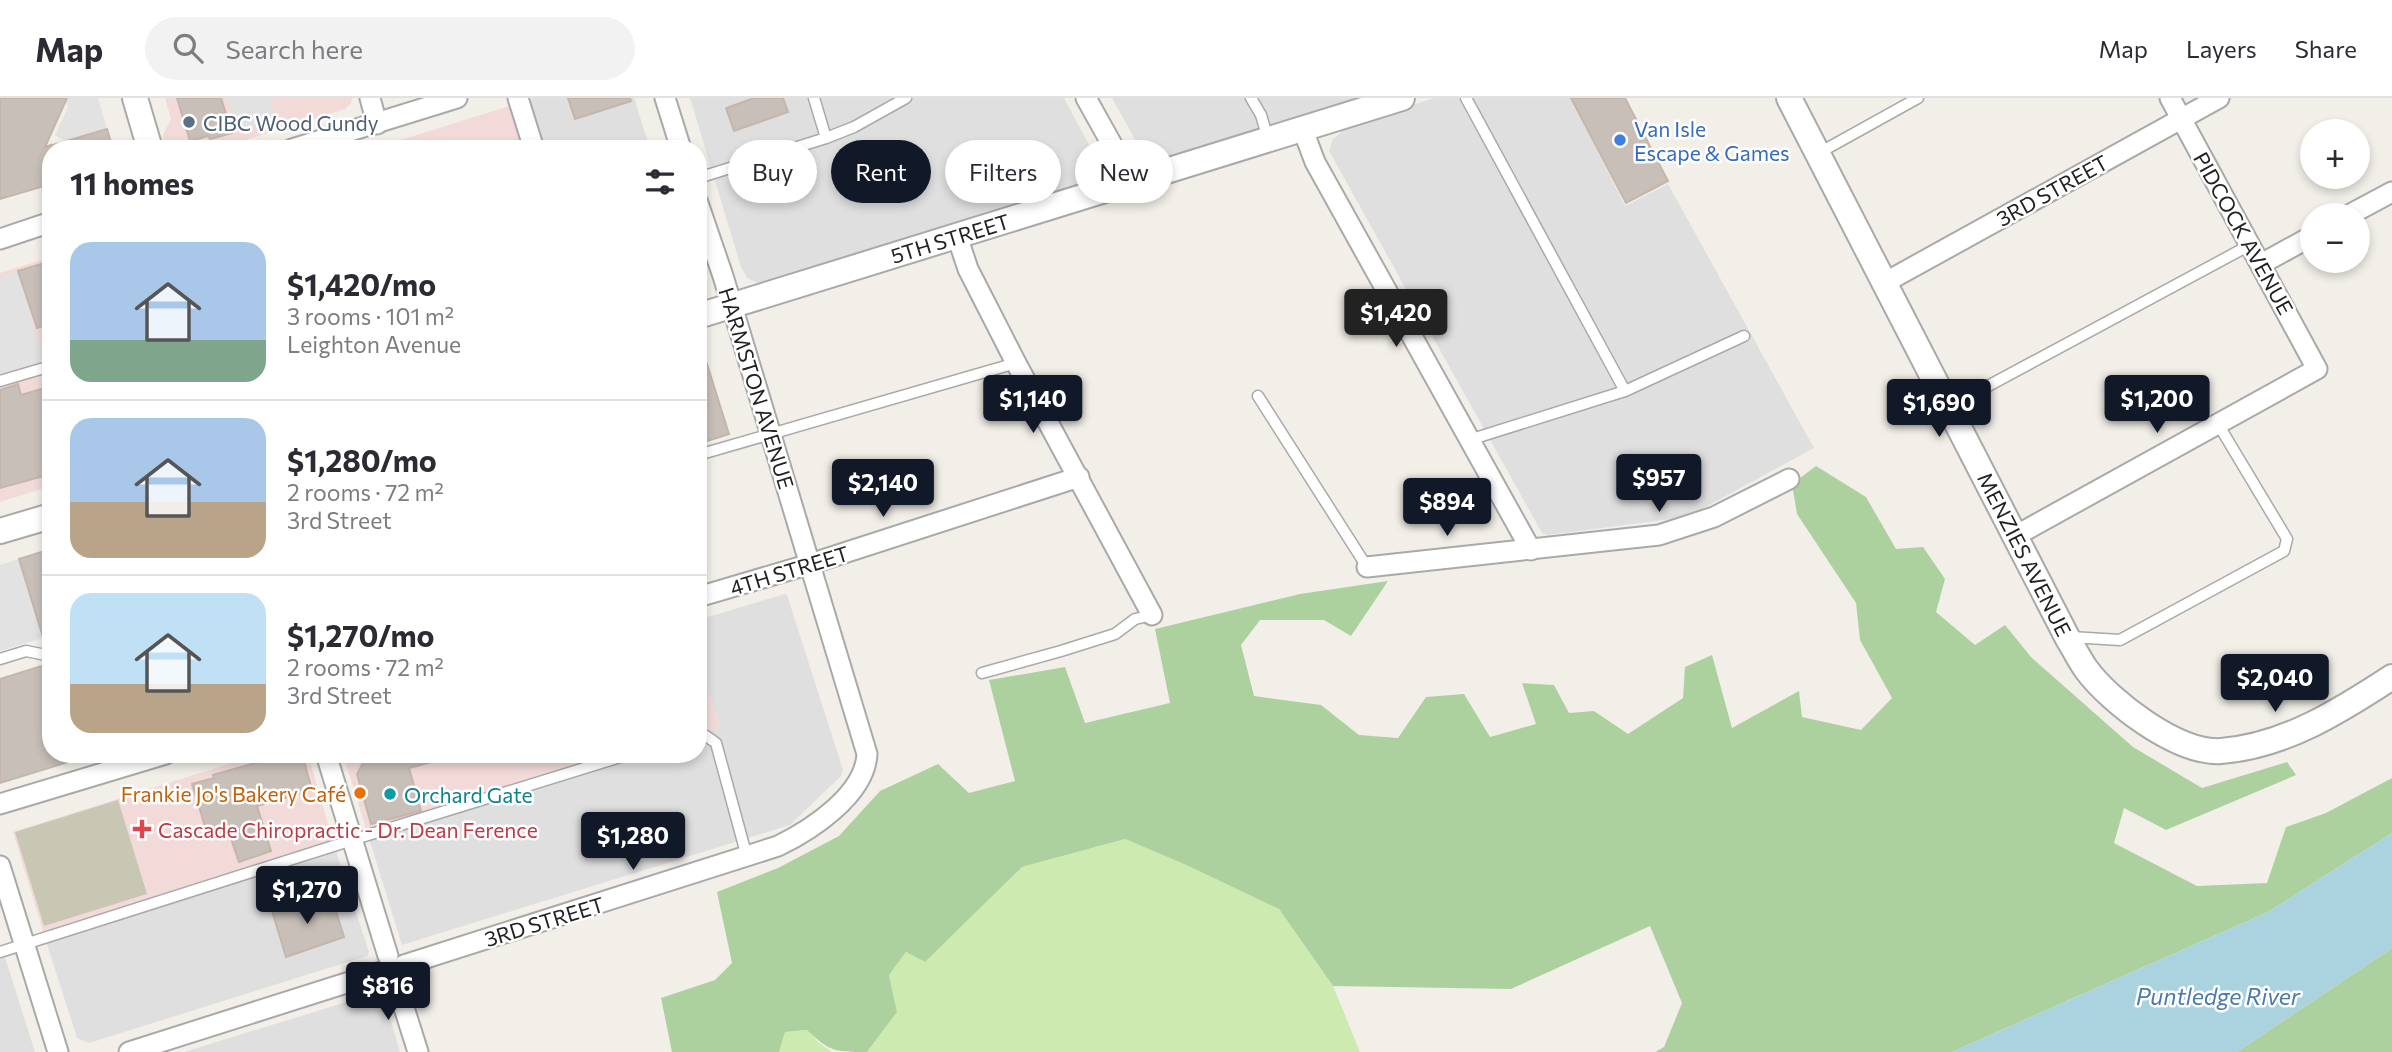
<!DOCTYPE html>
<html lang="en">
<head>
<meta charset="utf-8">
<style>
  :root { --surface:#fff; --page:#f2f2f3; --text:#2b2b33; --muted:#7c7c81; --line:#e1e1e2; --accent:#111827 }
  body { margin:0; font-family:Commissioner,sans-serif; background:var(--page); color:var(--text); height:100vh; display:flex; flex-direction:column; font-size:26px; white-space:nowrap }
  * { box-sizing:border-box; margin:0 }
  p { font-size:23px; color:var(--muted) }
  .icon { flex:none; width:38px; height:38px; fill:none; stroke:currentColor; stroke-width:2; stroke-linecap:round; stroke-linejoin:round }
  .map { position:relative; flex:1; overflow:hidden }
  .panel { position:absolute; left:42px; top:42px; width:665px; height:623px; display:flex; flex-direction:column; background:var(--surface); border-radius:28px; box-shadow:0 4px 10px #0003 }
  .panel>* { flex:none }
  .guide { position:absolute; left:728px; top:42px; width:665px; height:63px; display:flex; gap:14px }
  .buttons { position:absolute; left:2300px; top:21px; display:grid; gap:14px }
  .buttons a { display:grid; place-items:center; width:70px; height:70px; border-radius:50%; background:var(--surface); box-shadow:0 4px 10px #0003; font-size:35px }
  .price { position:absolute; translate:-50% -60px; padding:0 16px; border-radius:7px; background:var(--accent); color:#fff; font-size:23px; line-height:46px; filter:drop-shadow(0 2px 4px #0008) }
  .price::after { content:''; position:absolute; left:50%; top:42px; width:21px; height:16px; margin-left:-10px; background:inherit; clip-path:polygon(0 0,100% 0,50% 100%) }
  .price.active { background:#222; color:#fff }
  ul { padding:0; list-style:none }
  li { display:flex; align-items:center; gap:21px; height:175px; padding:0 28px }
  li+li { border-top:2px solid var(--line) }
  li span { display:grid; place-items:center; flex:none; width:196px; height:140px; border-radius:21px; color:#555 }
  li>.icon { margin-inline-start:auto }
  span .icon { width:84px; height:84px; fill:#fffc; stroke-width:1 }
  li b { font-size:30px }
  h2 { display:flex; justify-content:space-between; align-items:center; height:84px; padding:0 28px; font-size:30px }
  .pill { padding:0 24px; border-radius:32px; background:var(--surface); box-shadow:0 4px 10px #0003; font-size:24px; line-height:63px }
  .pill.active { background:var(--accent); color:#fff }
  header { display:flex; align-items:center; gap:42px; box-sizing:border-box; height:98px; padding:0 35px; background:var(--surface); border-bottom:2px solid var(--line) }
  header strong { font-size:33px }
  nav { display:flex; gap:38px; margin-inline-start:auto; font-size:24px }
  .search { width:490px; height:63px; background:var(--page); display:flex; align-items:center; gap:18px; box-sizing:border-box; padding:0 24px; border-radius:38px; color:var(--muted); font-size:26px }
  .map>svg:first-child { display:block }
</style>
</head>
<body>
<header>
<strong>Map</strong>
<div class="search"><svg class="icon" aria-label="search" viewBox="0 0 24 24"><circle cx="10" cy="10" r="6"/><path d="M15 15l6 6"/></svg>Search here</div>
<nav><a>Map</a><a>Layers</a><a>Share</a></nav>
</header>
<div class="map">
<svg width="2392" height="954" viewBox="0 0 2392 954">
  <rect width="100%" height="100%" fill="#f2efe9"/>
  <g fill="#e0dfdf">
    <path d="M 535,0 L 634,0 L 650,51 L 534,51 L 519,5 Z"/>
    <path d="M 690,0 L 1064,0 L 1097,62 L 1098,69 L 1094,78 L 1079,87 L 760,186 L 747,180 L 741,169 Z"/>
    <path d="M 1112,0 L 1363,0 L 1159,63 L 1147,59 L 1142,54 Z"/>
    <path d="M 1434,0 L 1571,0 L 1625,108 L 1668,86 L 1814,350 L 1687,419 L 1547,437 L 1542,435 L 1329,53 L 1333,41 L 1344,32 L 1365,22 Z"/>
    <path d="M 785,496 L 787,497 L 843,672 L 841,678 L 790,727 L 402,847 L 368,737 L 630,656 L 698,656 L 698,635 L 720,630 L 698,562 L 698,522 Z"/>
    <path d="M 334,747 L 369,854 L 367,858 L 89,945 L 77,940 L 45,840 Z"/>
    <path d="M 3,853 L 35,954 L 0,954 L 0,854 Z"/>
    <path d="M 379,894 L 383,896 L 400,954 L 184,954 Z"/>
  </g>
  <g fill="#f2dad9">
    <path d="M 165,0 L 352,0 L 351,5 L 345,11 L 217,51 L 164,51 L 163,37 L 171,21 Z"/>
    <path d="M 519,5 L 534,51 L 372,51 Z"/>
    <path d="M 51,159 L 51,388 L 0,404 L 0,175 Z"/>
    <path d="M 698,562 L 720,630 L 698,635 Z"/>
    <path d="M 260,656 L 308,656 L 334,747 L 45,840 L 13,734 Z"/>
    <path d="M 343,656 L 630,656 L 368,737 Z"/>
  </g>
  <path fill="#c7c7b4" d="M 118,702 L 147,796 L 44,828 L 15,734 Z"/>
  <g fill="#cdebb0">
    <path d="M 1125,741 L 1184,766 L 1279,811 L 1333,888 L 1360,954 L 867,954 L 897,914 L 889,877 L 906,854 L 925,864 L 1022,769 Z"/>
    <path d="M 808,932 L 818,944 L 832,954 L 779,954 L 785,934 Z"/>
  </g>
  <g fill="#add19e">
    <path d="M 1816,368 L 1866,399 L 1896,451 L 1923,449 L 1945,481 L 1936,514 L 1975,547 L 2005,527 L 2031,559 L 2133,649 L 2202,690 L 2287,664 L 2296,677 L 2166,732 L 2124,710 L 2114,745 L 2197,788 L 2267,785 L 2286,729 L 2326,715 L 2392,680 L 2392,735 L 2268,814 L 1952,954 L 1655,954 L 1664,949 L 1682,905 L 1650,828 L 1511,891 L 1333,888 L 1279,811 L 1184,766 L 1125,741 L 1022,769 L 925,864 L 906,854 L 889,877 L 897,914 L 867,954 C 835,954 830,954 807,932 L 785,934 L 779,954 L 672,954 L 661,900 L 715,882 L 732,865 L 717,794 L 778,770 L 839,738 L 880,693 L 938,666 L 969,695 L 1015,683 L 989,582 L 1065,569 L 1085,625 L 1170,605 L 1155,531 L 1300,496 L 1388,483 L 1351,538 L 1324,522 L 1260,522 L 1241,547 L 1254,598 L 1321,607 L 1359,637 L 1398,640 L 1426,599 L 1464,596 L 1490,639 L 1536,626 L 1522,585 L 1554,587 L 1569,615 L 1594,613 L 1628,636 L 1683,600 L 1685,569 L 1712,557 L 1732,630 L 1799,593 L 1802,619 L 1861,632 L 1892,600 L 1860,542 L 1856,505 L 1797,416 L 1792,386 Z"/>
    <path d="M 2392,850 L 2392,954 L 2237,954 Z"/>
  </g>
  <g fill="#e2e2e2">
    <path d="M 65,0 L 98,0 L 107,31 L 65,43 L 55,37 L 68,10 Z"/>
    <path d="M 228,0 L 269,0 L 276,22 L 238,33 Z"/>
    <path d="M 17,174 L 45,265 L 0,278 L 0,179 Z"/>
    <path d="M 19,461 L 43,540 L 0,553 L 0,467 Z"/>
  </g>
  <path fill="#aad3df" d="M 2392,735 L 2392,850 L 2237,954 L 1952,954 L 2268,814 Z"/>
  <g fill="#c7bfb8" stroke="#c4b6ab" stroke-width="2">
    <path d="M 0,0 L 67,0 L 45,49 L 51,47 L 51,86 L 0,101 Z"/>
    <path d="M 177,0 L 221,0 L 232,35 L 210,41 L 208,38 L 190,43 Z"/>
    <path d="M 568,0 L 630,0 L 631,3 L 575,21 Z"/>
    <path d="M 754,0 L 783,0 L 788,14 L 734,33 L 726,10 Z"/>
    <path d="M 1571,0 L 1625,0 L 1668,83 L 1626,105 Z"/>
    <path d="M 107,31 L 113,51 L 53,51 L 53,47 Z"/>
    <path d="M 51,163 L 51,225 L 37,230 L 18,173 Z"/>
    <path d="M 702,250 L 729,336 L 698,346 L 698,251 Z"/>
    <path d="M 18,286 L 21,297 L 51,288 L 51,376 L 0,390 L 0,292 Z"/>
    <path d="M 51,451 L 51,550 L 46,549 L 19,461 Z"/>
    <path d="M 51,565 L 51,656 L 80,656 L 81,660 L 0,685 L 0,581 Z"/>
    <path d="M 287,656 L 302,656 L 312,692 L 257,708 L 271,753 L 239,764 L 229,735 L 209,741 L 192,686 L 214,680 L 213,677 Z"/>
    <path d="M 368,656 L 442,656 L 443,661 L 409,670 L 421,713 L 371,726 L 357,676 Z"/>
    <path d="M 332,800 L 344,839 L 286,859 L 272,813 L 297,805 L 298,810 Z"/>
  </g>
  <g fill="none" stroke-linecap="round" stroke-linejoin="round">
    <g stroke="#a9a9a9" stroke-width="13">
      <g id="service">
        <path d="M 814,0 L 826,40"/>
        <path d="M 1251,0 L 1261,17 L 1268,41"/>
        <path d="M 1466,0 L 1625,293"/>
        <path d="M 1817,56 L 1918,0"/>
        <path d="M 698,80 L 826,40 L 854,29 L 906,0"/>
        <path d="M 0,283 L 51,268"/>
        <path d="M 1258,298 L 1367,469"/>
        <path d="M 1949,309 L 2250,147"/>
        <path d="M 1469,342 L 1625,293 L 1744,238"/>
        <path d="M 698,357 L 1016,265"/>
        <path d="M 2071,539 L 2120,542 L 2284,453 L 2287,441 L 2218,326"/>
        <path d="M 0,561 L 26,553 L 51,558"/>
        <path d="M 982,575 L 1061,553 L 1115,536 L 1135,521 L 1152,517"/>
        <path d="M 698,637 L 706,638 L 716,645 L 747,759"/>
        <path d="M 0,854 L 368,737 L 630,656"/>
      </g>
    </g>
    <g stroke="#a9a9a9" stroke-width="23">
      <g id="minor">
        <path d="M 370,0 L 377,26"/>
        <path d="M 518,0 L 534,51"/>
        <path d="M 665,0 L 681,51"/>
        <path d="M 1086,0 L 1115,52 L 1128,85"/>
        <path d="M 1303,32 L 1315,64 L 1531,452"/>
        <path d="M 292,51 L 457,0"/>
        <path d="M 2349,117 L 2392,94"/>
        <path d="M 957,138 L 968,171 L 1016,265 L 1152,517"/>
        <path d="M 0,141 L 51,124"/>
        <path d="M 2261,166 L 2312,138"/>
        <path d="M 1884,185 L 2219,0"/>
        <path d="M 2015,438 L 2317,271 L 2170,0"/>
        <path d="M 1367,469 L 1659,437 L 1714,419 L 1789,381"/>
        <path d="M 698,499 L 810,466 L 1079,379"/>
        <path d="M 326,656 L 388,858"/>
        <path d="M 0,706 L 166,656"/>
        <path d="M 0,768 L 58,954"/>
        <path d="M 404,867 L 778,748 C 811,732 865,697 867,656 L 723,178 L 698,105"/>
        <path d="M 395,881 L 418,954"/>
        <path d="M 129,954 L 381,874"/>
      </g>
    </g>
    <g stroke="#a9a9a9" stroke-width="28">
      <g id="tertiary">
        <path d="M 135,0 L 150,51"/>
        <path d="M 1789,0 L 2067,539 C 2073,549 2079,561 2086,571 C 2110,604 2178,656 2221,653 C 2285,648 2340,613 2392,579"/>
        <path d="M 698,218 L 1402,0"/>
        <path d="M 0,433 L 51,418"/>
      </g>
    </g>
    <use href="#service" stroke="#fff" stroke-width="10"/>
    <use href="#minor" stroke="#fff" stroke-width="19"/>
    <use href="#tertiary" stroke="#fff" stroke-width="24"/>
  </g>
  <circle fill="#5c6f8a" stroke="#fff" stroke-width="2.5" cx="189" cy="24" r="7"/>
  <circle fill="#3f7fe0" stroke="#fff" stroke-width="2.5" cx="1620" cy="42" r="7"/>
  <circle fill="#e8710a" stroke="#fff" stroke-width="2.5" cx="360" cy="695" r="7"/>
  <circle fill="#0f9aa8" stroke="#fff" stroke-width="2.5" cx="390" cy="696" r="7"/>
  <path fill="#e0444e" stroke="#fff" stroke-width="2.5" d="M138.5 720.5h7v7h7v7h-7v7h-7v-7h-7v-7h7z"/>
  <g text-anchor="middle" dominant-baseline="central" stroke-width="5" stroke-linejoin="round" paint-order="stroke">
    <g font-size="21" fill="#4e5e75" stroke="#fff" text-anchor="start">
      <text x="203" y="24">CIBC Wood Gundy</text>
    </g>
    <g font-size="21" fill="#366cbe" stroke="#fff" text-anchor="start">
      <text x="1634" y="30">Van Isle<tspan x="1634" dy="24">Escape &amp; Games</tspan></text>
    </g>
    <g font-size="21" fill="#222" stroke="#fff">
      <text transform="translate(2052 92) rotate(-29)">3RD STREET</text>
      <text transform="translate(2244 135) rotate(61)">PIDCOCK AVENUE</text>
      <text transform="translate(950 140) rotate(-17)">5TH STREET</text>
      <text transform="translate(757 290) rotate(73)">HARMSTON AVENUE</text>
      <text transform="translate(2025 456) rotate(63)">MENZIES AVENUE</text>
      <text transform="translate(789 472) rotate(-17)">4TH STREET</text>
      <text transform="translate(544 823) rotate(-17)">3RD STREET</text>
    </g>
    <g font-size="21" fill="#c56008" stroke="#fff" text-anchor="end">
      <text x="346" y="695">Frankie Jo's Bakery Café</text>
    </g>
    <g font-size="21" fill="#0d838f" stroke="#fff" text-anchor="start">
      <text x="404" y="696">Orchard Gate</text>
    </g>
    <g font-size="21" fill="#be3a42" stroke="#fff" text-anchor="start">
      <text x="158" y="731">Cascade Chiropractic - Dr. Dean Ference</text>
    </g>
    <g font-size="23" font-style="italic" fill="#4a7aab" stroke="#fff">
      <text x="2218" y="898">Puntledge River</text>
    </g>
  </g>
</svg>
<div class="buttons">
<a>+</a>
<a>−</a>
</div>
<b class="price active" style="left:1396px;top:251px">$1,420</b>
<b class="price" style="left:1033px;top:337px">$1,140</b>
<b class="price" style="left:2157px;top:337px">$1,200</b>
<b class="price" style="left:1939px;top:341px">$1,690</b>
<b class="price" style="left:1659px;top:416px">$957</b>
<b class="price" style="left:883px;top:421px">$2,140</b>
<b class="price" style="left:1447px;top:440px">$894</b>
<b class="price" style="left:2275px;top:616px">$2,040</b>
<b class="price" style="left:633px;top:774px">$1,280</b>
<b class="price" style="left:307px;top:828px">$1,270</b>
<b class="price" style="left:388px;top:924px">$816</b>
<div class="guide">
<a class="pill">Buy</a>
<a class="pill active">Rent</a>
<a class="pill">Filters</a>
<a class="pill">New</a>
</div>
<section class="panel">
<h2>11 homes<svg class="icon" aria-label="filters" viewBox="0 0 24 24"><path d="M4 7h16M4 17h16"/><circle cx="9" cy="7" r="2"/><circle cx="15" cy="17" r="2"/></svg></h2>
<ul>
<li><span style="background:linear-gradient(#a9c7e8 70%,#7fa58c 0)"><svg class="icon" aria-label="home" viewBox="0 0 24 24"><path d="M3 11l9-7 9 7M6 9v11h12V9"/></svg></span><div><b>$1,420/mo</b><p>3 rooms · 101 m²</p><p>Leighton Avenue</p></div></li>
<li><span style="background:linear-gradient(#a9c7e8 60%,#b9a48a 0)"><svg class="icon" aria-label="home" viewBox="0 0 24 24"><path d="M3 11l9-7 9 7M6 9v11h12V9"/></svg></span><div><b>$1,280/mo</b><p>2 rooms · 72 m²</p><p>3rd Street</p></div></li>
<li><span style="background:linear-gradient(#bfe0f5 65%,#b9a48a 0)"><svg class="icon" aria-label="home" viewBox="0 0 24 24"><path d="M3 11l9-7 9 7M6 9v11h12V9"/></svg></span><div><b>$1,270/mo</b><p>2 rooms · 72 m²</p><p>3rd Street</p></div></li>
</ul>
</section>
</div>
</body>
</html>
